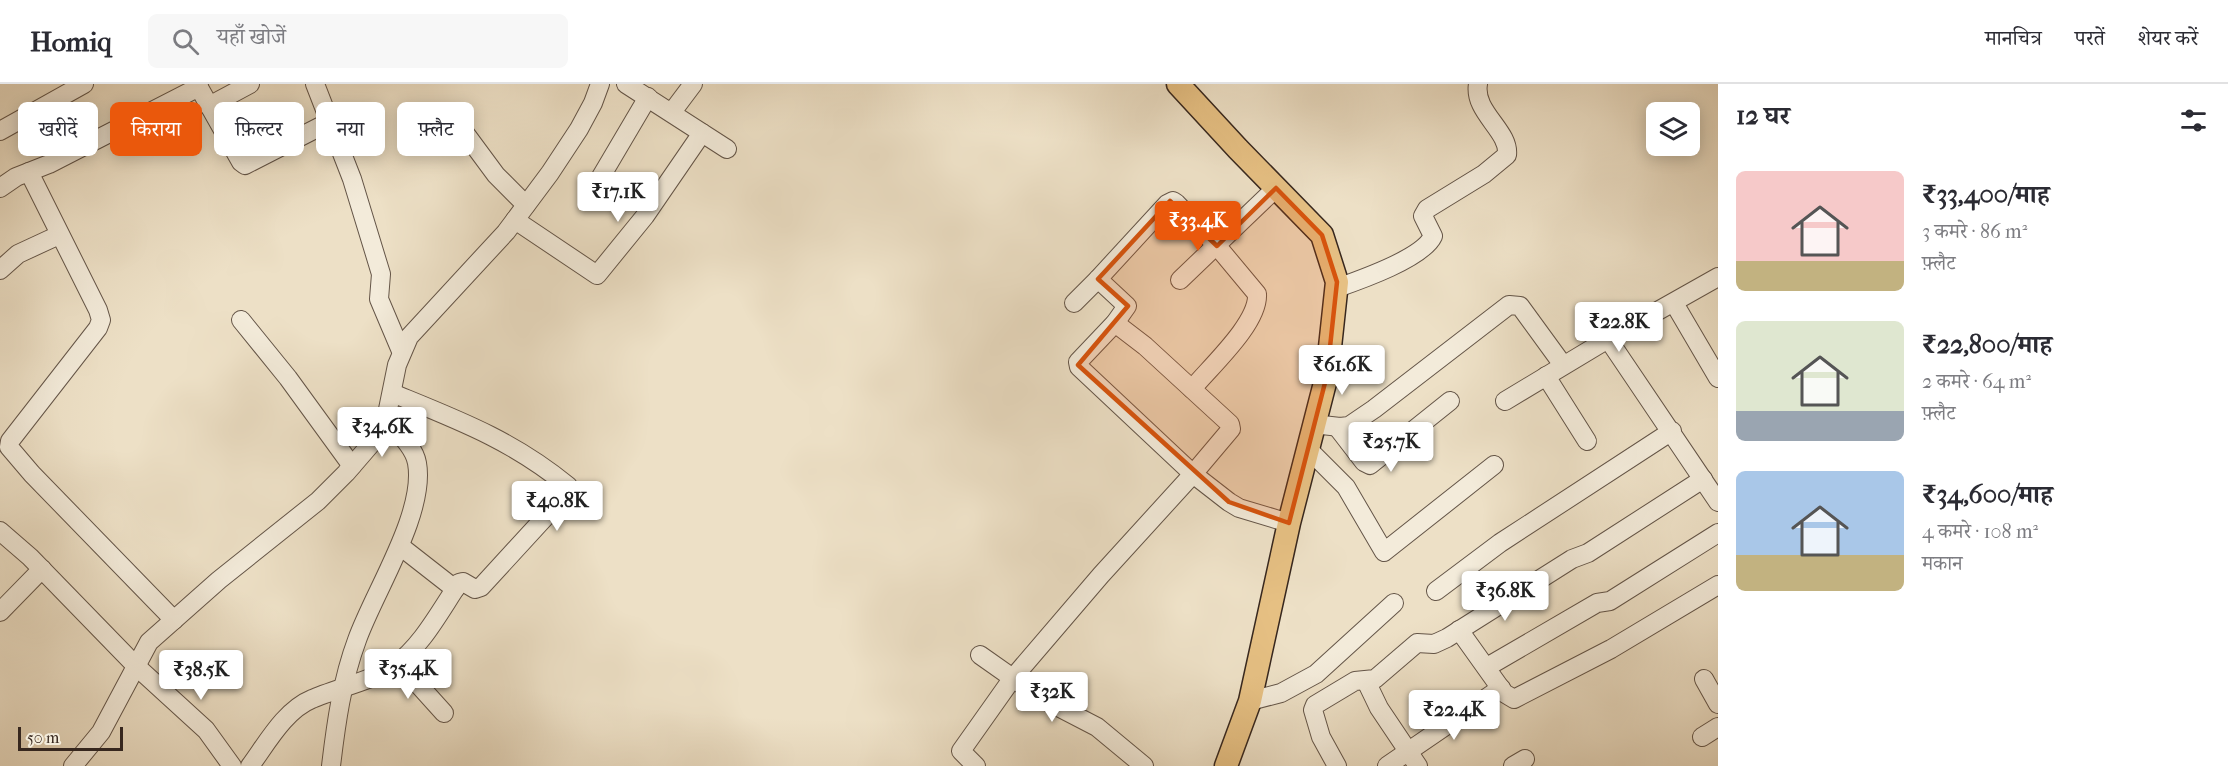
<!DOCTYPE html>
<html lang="hi">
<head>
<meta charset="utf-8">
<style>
  :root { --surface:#fff; --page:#f7f7f7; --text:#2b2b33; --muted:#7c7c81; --line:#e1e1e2; --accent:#ea580c }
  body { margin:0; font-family:"IM FELL French Canon","Noto Serif Devanagari",serif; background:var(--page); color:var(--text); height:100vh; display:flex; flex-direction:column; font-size:22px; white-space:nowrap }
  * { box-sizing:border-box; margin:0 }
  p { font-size:20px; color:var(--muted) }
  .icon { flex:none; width:33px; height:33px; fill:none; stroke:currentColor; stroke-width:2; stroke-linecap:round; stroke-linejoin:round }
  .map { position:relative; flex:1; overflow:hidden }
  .panel { display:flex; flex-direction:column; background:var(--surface); width:510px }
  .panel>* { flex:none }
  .top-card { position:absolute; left:18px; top:18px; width:570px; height:54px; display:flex; gap:12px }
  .tools { position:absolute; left:1646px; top:18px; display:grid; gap:12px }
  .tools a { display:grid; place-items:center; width:54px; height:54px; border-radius:9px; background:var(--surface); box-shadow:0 3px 15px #0003; font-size:30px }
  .scale { position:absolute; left:18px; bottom:15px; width:105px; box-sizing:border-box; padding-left:6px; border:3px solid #37271e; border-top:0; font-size:16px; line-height:21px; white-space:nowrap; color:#37271e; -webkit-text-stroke:4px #f3ebda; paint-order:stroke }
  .price { position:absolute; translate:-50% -51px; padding:0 14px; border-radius:6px; background:#fff; color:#222; font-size:20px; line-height:39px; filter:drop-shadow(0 2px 3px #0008) }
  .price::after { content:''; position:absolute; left:50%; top:36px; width:18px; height:14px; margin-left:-9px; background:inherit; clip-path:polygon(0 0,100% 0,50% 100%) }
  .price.current { background:var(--accent); color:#fff }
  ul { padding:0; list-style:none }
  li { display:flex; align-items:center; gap:18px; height:150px; padding:0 18px }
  li span { display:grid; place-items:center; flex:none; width:168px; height:120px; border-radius:9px; color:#555 }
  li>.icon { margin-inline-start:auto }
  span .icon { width:72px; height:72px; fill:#fffc; stroke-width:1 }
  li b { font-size:26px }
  h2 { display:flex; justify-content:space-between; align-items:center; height:72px; padding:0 18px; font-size:26px }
  .pill { padding:0 21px; border-radius:9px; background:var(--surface); box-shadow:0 3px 15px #0003; font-size:21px; line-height:54px }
  .pill.current { background:var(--accent); color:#fff }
  header { display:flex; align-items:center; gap:36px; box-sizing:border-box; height:84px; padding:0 30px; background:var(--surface); border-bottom:2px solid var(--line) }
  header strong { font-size:28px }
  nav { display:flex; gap:33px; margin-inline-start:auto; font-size:21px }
  .search { width:420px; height:54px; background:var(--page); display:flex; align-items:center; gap:15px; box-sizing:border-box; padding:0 21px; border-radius:9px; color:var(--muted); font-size:22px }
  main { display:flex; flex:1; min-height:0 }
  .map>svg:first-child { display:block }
</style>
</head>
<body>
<header>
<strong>Homiq</strong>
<div class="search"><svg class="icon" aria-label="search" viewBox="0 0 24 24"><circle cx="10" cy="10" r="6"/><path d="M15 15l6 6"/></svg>यहाँ खोजें</div>
<nav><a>मानचित्र</a><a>परतें</a><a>शेयर करें</a></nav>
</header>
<main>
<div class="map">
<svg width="1718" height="682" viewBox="0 0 1718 682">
  <rect width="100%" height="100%" fill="#ede0c6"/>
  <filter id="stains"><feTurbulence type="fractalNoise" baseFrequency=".00333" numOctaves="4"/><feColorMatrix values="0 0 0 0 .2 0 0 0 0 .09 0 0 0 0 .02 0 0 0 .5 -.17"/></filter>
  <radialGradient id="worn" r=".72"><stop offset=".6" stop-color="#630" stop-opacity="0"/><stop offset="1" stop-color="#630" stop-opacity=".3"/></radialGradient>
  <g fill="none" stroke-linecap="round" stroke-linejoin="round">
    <g stroke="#645548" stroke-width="20">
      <g id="minor">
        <path d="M 197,0 L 241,78 L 245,81 L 329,38"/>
        <path d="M 315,0 L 352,95 L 381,190 L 379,215 L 401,267"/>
        <path d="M 626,0 L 727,65"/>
        <path d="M 209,22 L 250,0"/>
        <path d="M 672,28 L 693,0"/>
        <path d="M 462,45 L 496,91 L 526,121"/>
        <path d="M 0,47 L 84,0"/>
        <path d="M 29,88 L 98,226 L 101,236 L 98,244 L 10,357 L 9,363 L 32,390 L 174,536"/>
        <path d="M 599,96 L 648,13"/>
        <path d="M 0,104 L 16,93 L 49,80 L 199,3"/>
        <path d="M 515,136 L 597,191 L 645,132 L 702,49"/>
        <path d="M 0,186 L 18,170 L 59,151"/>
        <path d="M 1098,195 L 1127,222 L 1115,239 L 1078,278 L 1079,283 L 1193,390 L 1229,418 L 1239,424 L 1289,439"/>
        <path d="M 1180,196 L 1276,104"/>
        <path d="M 1337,204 C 1360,196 1423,174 1433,152 L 1423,132 L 1427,125 L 1484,90 L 1507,71 C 1510,47 1473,28 1478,0"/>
        <path d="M 1074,219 L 1098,195 L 1167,120 L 1173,117 L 1176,119 L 1217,162 L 1257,210 C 1259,239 1210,283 1192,305"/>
        <path d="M 1674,219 L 1718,294"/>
        <path d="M 241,236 L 288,294 L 352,382"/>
        <path d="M 1608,255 L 1718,418"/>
        <path d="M 1546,292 L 1587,357"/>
        <path d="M 1505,317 L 1608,255 L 1718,193"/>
        <path d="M 1313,340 L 1340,343 L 1349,342 L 1374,325 L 1509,221 L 1520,222 L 1563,281"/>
        <path d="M 1337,343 L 1364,378 L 1370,381 L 1450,317"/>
        <path d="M 1308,365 L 1346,403 L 1384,468 L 1494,381"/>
        <path d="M 0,447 L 30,473 L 137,583 L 206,646 L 232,682"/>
        <path d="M 400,462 L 455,505"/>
        <path d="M 1436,507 L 1500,459 L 1672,347"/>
        <path d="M 0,528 L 42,485"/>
        <path d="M 1459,546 L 1504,609 L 1514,615 L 1611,565 L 1718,501"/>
        <path d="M 980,571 L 1041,614 L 1097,643 L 1144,682"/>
        <path d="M 398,578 L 444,629"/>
        <path d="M 1487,583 L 1597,519 L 1610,517 L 1718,449"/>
        <path d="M 1704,595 L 1718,620"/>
        <path d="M 1366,597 L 1379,624 L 1418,682"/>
        <path d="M 1250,617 L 1281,609 L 1316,590 L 1394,519"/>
        <path d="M 1702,653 L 1718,643"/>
        <path d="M 73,682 L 101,648 L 149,558 L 219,496 L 318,417 L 346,389 L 371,360 L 386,335 L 397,281 L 409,253 L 506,148 L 550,89 L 579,45 L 593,19 L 600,0"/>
        <path d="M 250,682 C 267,659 285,626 312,615 C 334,605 375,596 394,582 C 422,562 440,527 459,499 L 463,498 L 475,505 L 481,503 L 570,406 L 568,402 C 512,356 458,336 392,309"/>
        <path d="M 331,682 C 336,640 342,596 357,556 C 374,508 426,429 417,379 C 414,362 396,347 386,335"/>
        <path d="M 976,682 L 961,667 L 1012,595 L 1101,491 L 1193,390 L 1231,345 L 1230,340 L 1145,262 L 1115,239"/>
        <path d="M 1337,682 L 1321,653 L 1313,626 L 1315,621 L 1355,597 L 1375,595 L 1417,559 L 1434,560 L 1447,554 L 1572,475 L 1588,469 L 1703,395"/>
        <path d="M 1387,682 L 1501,604"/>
        <path d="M 1513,682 L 1525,675"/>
      </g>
    </g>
    <g stroke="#37271e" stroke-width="25">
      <path id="major" d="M 1178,0 L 1238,65 L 1322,151 L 1337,198 L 1327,291 L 1289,439 L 1250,617 L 1226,682"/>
    </g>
    <use href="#minor" stroke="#f3ebda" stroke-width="18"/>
    <use href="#major" stroke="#e6c083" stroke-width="22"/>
  </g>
  <path fill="#d6540e" fill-opacity="0.2" stroke="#d6540e" stroke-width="4.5" stroke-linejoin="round" d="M 1276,104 L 1322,151 L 1337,198 L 1327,291 L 1289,439 L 1229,418 L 1078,281 L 1128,222 L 1098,195 L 1170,117 L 1217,162 Z"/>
  <rect width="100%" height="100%" filter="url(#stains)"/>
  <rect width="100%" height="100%" fill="url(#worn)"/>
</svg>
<div class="tools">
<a><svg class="icon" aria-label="layers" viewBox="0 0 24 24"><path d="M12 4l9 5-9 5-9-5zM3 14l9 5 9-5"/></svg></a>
</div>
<div class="scale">50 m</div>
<b class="price" style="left:618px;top:139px">₹17.1K</b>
<b class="price current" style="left:1198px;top:168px">₹33.4K</b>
<b class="price" style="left:1619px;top:269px">₹22.8K</b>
<b class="price" style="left:1342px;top:312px">₹61.6K</b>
<b class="price" style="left:382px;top:374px">₹34.6K</b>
<b class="price" style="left:1391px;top:389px">₹25.7K</b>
<b class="price" style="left:557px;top:448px">₹40.8K</b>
<b class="price" style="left:1505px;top:538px">₹36.8K</b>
<b class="price" style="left:408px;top:616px">₹35.4K</b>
<b class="price" style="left:201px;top:617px">₹38.5K</b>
<b class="price" style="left:1052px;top:639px">₹32K</b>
<b class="price" style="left:1454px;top:657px">₹22.4K</b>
<div class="top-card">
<a class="pill">खरीदें</a>
<a class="pill current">किराया</a>
<a class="pill">फ़िल्टर</a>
<a class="pill">नया</a>
<a class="pill">फ़्लैट</a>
</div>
</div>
<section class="panel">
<h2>12 घर<svg class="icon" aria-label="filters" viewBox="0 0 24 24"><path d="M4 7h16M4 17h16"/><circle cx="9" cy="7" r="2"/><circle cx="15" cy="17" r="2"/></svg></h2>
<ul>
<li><span style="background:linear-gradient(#f6c9c9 75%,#c2b280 0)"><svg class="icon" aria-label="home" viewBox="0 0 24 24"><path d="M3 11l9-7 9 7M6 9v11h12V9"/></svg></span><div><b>₹33,400/माह</b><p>3 कमरे · 86 m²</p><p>फ़्लैट</p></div></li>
<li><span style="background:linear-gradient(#dfe7d0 75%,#9aa5b1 0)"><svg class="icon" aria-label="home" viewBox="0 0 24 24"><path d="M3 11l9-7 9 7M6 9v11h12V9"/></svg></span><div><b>₹22,800/माह</b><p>2 कमरे · 64 m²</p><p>फ़्लैट</p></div></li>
<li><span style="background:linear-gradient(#a9c7e8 70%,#c2b280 0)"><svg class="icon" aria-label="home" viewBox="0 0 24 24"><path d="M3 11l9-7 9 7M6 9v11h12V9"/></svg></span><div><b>₹34,600/माह</b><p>4 कमरे · 108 m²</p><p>मकान</p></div></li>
</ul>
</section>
</main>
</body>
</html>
